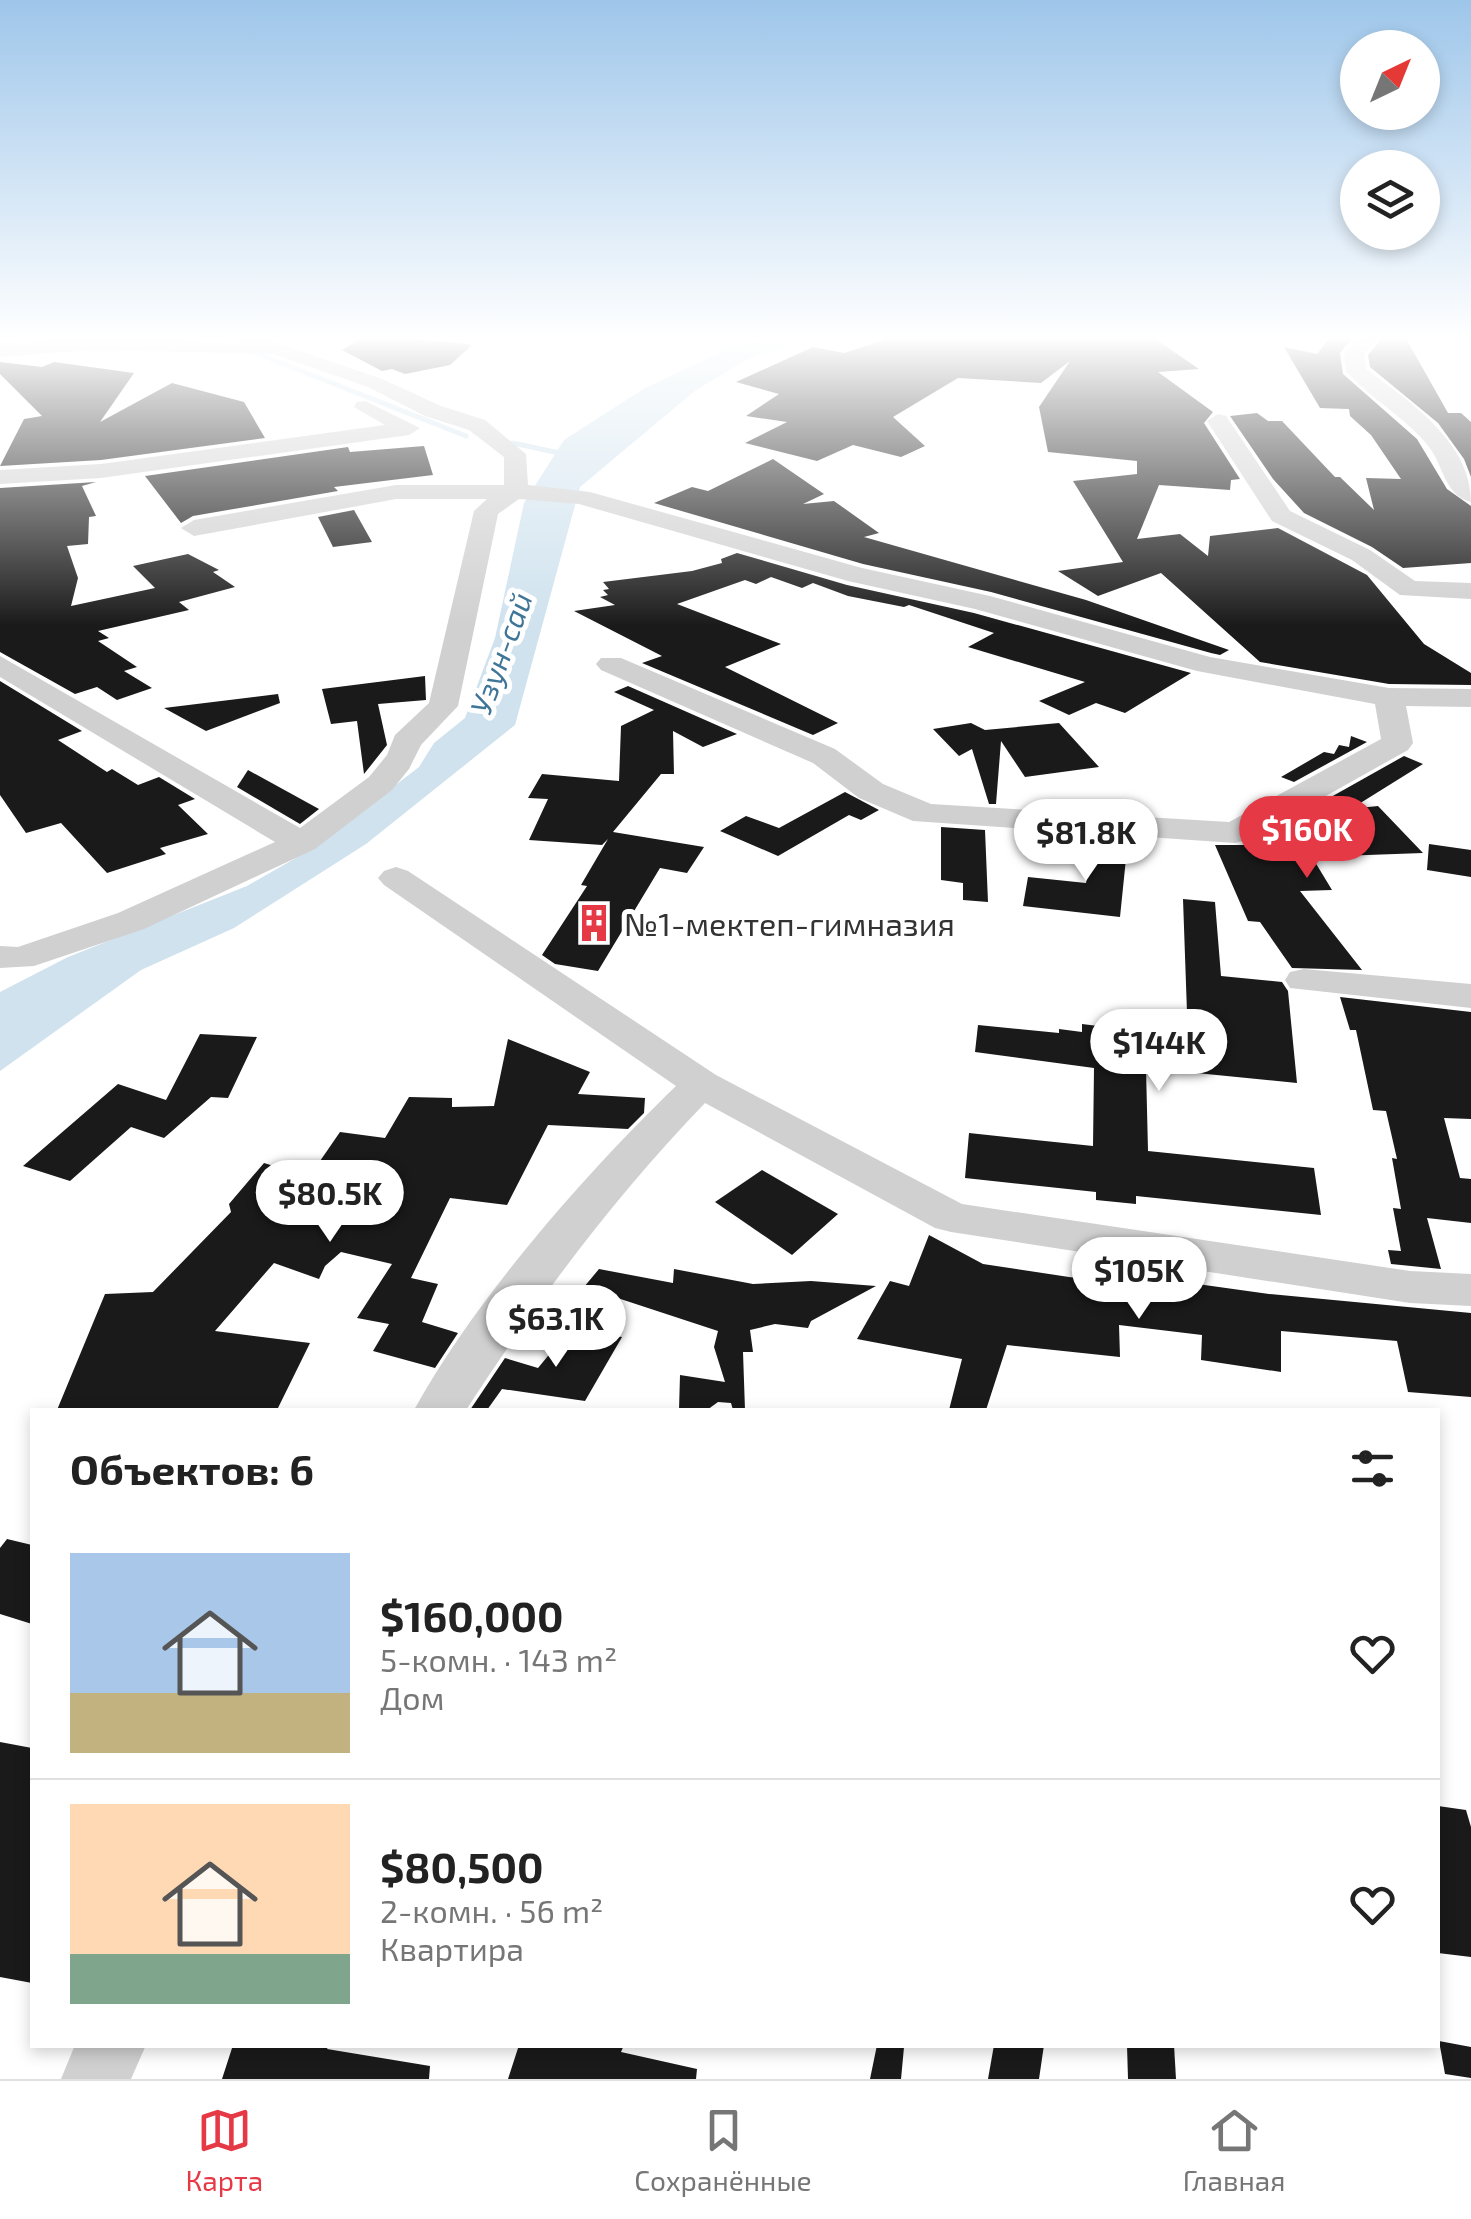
<!DOCTYPE html>
<html lang="ru">
<head>
<meta charset="utf-8">
<style>
  :root { --surface:#fff; --page:#f6f6f6; --text:#222; --muted:#767676; --line:#e0e0e0; --accent:#e63946 }
  body { margin:0; font-family:"Exo 2",sans-serif; background:var(--page); color:var(--text); height:100vh; display:flex; flex-direction:column; font-size:38px; white-space:nowrap }
  * { box-sizing:border-box; margin:0 }
  p { font-size:32px; color:var(--muted) }
  .icon { flex:none; width:55px; height:55px; fill:none; stroke:currentColor; stroke-width:2; stroke-linecap:round; stroke-linejoin:round }
  .map { position:relative; flex:1; overflow:hidden }
  .side { position:absolute; left:30px; top:1408px; width:1410px; height:640px; display:flex; flex-direction:column; background:var(--surface); border-radius:0px; box-shadow:0 5px 15px #0003 }
  .side>* { flex:none }
  .needle { width:65px; rotate:43deg }
  .fabs { position:absolute; left:1340px; top:30px; display:grid; gap:20px }
  .fabs a { display:grid; place-items:center; width:100px; height:100px; border-radius:50%; background:var(--surface); box-shadow:0 5px 15px #0003; font-size:50px }
  .price { position:absolute; translate:-50% -85px; padding:0 22px; border-radius:35px; background:#fff; color:#222; font-size:32px; line-height:65px; filter:drop-shadow(0 2px 5px #0008) }
  .price::after { content:''; position:absolute; left:50%; top:60px; width:30px; height:22px; margin-left:-15px; background:inherit; clip-path:polygon(0 0,100% 0,50% 100%) }
  .price.on { background:var(--accent); color:#fff }
  ul { padding:0; list-style:none }
  li { display:flex; align-items:center; gap:30px; height:250px; padding:0 40px }
  li+li { border-top:2px solid var(--line) }
  li span { display:grid; place-items:center; flex:none; width:280px; height:200px; border-radius:0px; color:#555 }
  li>.icon { margin-inline-start:auto }
  span .icon { width:120px; height:120px; fill:#fffc; stroke-width:1 }
  li b { font-size:42px }
  h2 { display:flex; justify-content:space-between; align-items:center; height:120px; padding:0 40px; font-size:42px }
  .tabs { display:flex; justify-content:space-around; align-items:center; height:140px; border-top:2px solid var(--line); background:var(--surface); font-size:28px; color:var(--muted) }
  .tabs a { display:grid; justify-items:center; gap:5px }
  .tabs .on { color:var(--accent) }
  .map>svg:first-child { display:block }
</style>
</head>
<body>
<div class="map">
<svg width="1471" height="2079" viewBox="0 0 1471 2079">
  <rect width="100%" height="100%" fill="#fff"/>
  <path fill="#cfe2ee" d="M 777,335 L 814,335 L 748,359 L 696,390 L 580,487 L 515,725 L 366,844 L 234,928 L 141,970 L 0,1071 L 0,992 L 68,957 L 247,886 L 315,847 L 419,767 L 434,743 L 465,718 L 495,638 L 524,503 L 564,440 L 645,388 L 730,348 Z"/>
  <g fill="none" stroke-linecap="round" stroke-linejoin="round">
    <g stroke="#cfe2ee" stroke-width="5">
      <path d="M 107,339 L 202,343"/>
      <path d="M 0,344 L 92,339"/>
      <path d="M 251,351 L 466,436"/>
      <path d="M 513,443 L 564,454"/>
    </g>
  </g>
  <g fill="#1a1a1a">
    <path d="M 885,335 L 1154,338 L 1199,369 L 1158,372 L 1213,412 L 1204,423 L 1240,479 L 1231,480 L 1230,490 L 1159,485 L 1137,539 L 1180,534 L 1208,556 L 1210,536 L 1278,528 L 1367,575 L 1424,644 L 1471,673 L 1471,685 L 1389,684 L 1260,662 L 1161,573 L 1098,596 L 1058,571 L 1123,562 L 1073,481 L 1137,474 L 1137,461 L 1048,452 L 1039,407 L 1070,361 L 1041,383 L 958,378 L 893,417 L 925,446 L 901,457 L 853,445 L 817,461 L 745,443 L 787,422 L 746,416 L 779,394 L 736,382 L 813,347 L 844,353 L 884,340 Z"/>
    <path d="M 1332,335 L 1355,335 L 1340,353 L 1343,374 L 1417,439 L 1447,489 L 1471,506 L 1471,563 L 1403,568 L 1372,547 L 1304,513 L 1273,479 L 1230,416 L 1257,413 L 1268,421 L 1282,421 L 1335,477 L 1340,477 L 1374,510 L 1366,478 L 1401,479 L 1371,435 L 1350,416 L 1349,409 L 1320,408 L 1284,347 L 1317,354 Z"/>
    <path d="M 1385,335 L 1404,335 L 1448,413 L 1461,413 L 1471,422 L 1471,477 L 1464,459 L 1438,423 L 1370,367 L 1368,355 Z"/>
    <path d="M 365,336 L 460,343 L 472,345 L 450,365 L 405,374 L 392,369 L 382,371 L 342,350 Z"/>
    <path d="M 0,362 L 42,367 L 54,362 L 134,373 L 100,422 L 172,383 L 244,402 L 265,438 L 101,460 L 0,466 L 24,419 L 42,416 L 0,374 Z"/>
    <path d="M 424,446 L 433,475 L 334,487 L 338,491 L 193,516 L 181,523 L 145,476 L 348,447 L 350,452 Z"/>
    <path d="M 773,459 L 824,494 L 803,504 L 834,501 L 879,533 L 864,537 L 1086,600 L 1229,650 L 1220,655 L 1211,653 L 991,592 L 863,564 L 654,503 L 692,487 L 708,491 Z"/>
    <path d="M 96,482 L 82,486 L 96,516 L 89,517 L 88,544 L 67,546 L 78,578 L 71,606 L 155,588 L 133,566 L 188,554 L 219,570 L 213,572 L 235,587 L 179,602 L 189,610 L 98,631 L 109,638 L 98,641 L 137,667 L 124,671 L 152,688 L 117,700 L 97,687 L 75,694 L 0,652 L 0,488 Z"/>
    <path d="M 354,510 L 372,542 L 333,547 L 318,517 Z"/>
    <path d="M 737,553 L 847,585 L 974,613 L 1191,673 L 1125,713 L 1096,703 L 1069,715 L 1039,701 L 1085,682 L 968,647 L 994,633 L 909,605 L 904,607 L 848,596 L 813,583 L 802,588 L 771,577 L 756,584 L 745,580 L 677,604 L 781,644 L 725,667 L 838,723 L 813,735 L 642,663 L 662,656 L 574,611 L 615,605 L 600,597 L 608,595 L 603,590 L 609,589 L 603,582 L 692,571 L 722,563 L 721,559 Z"/>
    <path d="M 425,676 L 426,700 L 378,704 L 387,745 L 364,774 L 357,721 L 331,724 L 322,689 Z"/>
    <path d="M 0,681 L 82,731 L 58,740 L 107,772 L 112,769 L 138,785 L 159,777 L 195,799 L 178,805 L 208,834 L 160,848 L 166,854 L 107,873 L 61,823 L 26,833 L 0,795 Z"/>
    <path d="M 628,686 L 737,734 L 703,747 L 673,731 L 674,774 L 661,774 L 613,832 L 704,847 L 687,873 L 660,868 L 598,971 L 555,964 L 542,955 L 587,886 L 581,885 L 608,839 L 602,845 L 529,840 L 548,799 L 528,798 L 542,774 L 619,781 L 621,726 L 654,710 L 614,692 Z"/>
    <path d="M 278,694 L 280,703 L 206,731 L 164,708 Z"/>
    <path d="M 971,723 L 985,730 L 1059,723 L 1099,767 L 1025,777 L 1001,741 L 996,804 L 989,804 L 972,749 L 959,756 L 933,729 Z"/>
    <path d="M 1351,736 L 1367,742 L 1294,782 L 1281,777 L 1324,752 L 1334,754 L 1339,745 L 1349,747 Z"/>
    <path d="M 1404,756 L 1423,764 L 1354,807 L 1331,797 Z"/>
    <path d="M 248,770 L 319,809 L 300,824 L 237,787 Z"/>
    <path d="M 845,792 L 879,810 L 861,820 L 849,815 L 778,856 L 720,831 L 746,816 L 779,828 Z"/>
    <path d="M 1378,806 L 1423,853 L 1312,857 L 1332,890 L 1300,891 L 1362,970 L 1292,968 L 1260,922 L 1248,921 L 1215,845 L 1295,845 L 1286,834 L 1318,831 L 1302,814 Z"/>
    <path d="M 941,827 L 985,830 L 988,902 L 963,900 L 963,883 L 941,880 Z"/>
    <path d="M 1094,837 L 1128,839 L 1120,917 L 1023,906 L 1028,877 L 1086,883 Z"/>
    <path d="M 1429,844 L 1471,850 L 1471,877 L 1427,870 Z"/>
    <path d="M 1183,899 L 1215,902 L 1221,976 L 1282,982 L 1288,991 L 1297,1083 L 1146,1068 L 1148,1151 L 1314,1168 L 1321,1215 L 1136,1196 L 1136,1204 L 1096,1200 L 1096,1192 L 965,1178 L 969,1133 L 1093,1146 L 1094,1068 L 975,1052 L 978,1025 L 1059,1033 L 1059,1029 L 1082,1032 L 1082,1024 L 1098,1026 L 1097,1022 L 1130,1025 L 1130,1036 L 1188,1041 Z"/>
    <path d="M 1340,997 L 1471,1012 L 1471,1119 L 1444,1118 L 1460,1178 L 1471,1179 L 1471,1223 L 1427,1218 L 1441,1269 L 1391,1264 L 1388,1250 L 1401,1251 L 1393,1208 L 1401,1209 L 1392,1158 L 1397,1159 L 1386,1111 L 1373,1110 L 1356,1030 L 1350,1030 Z"/>
    <path d="M 200,1034 L 257,1037 L 228,1098 L 211,1097 L 164,1138 L 131,1127 L 70,1181 L 23,1166 L 118,1084 L 166,1100 Z"/>
    <path d="M 508,1039 L 590,1072 L 578,1094 L 645,1098 L 644,1113 L 628,1129 L 548,1125 L 507,1205 L 450,1198 L 411,1278 L 438,1284 L 422,1322 L 458,1333 L 435,1368 L 373,1351 L 389,1324 L 357,1318 L 392,1264 L 341,1252 L 325,1266 L 319,1279 L 274,1263 L 215,1331 L 310,1343 L 277,1410 L 57,1410 L 105,1294 L 153,1292 L 231,1212 L 229,1204 L 264,1163 L 309,1177 L 340,1132 L 385,1138 L 409,1097 L 452,1098 L 452,1107 L 494,1106 Z"/>
    <path d="M 762,1170 L 838,1214 L 792,1255 L 715,1202 Z"/>
    <path d="M 929,1235 L 983,1264 L 1069,1277 L 1140,1286 L 1140,1276 L 1269,1294 L 1471,1313 L 1471,1397 L 1408,1392 L 1397,1341 L 1281,1331 L 1281,1372 L 1201,1360 L 1202,1335 L 1119,1325 L 1120,1357 L 1007,1345 L 986,1410 L 949,1410 L 962,1359 L 857,1339 L 890,1281 L 909,1286 Z"/>
    <path d="M 599,1269 L 673,1283 L 674,1269 L 753,1284 L 811,1281 L 876,1286 L 811,1321 L 808,1328 L 775,1324 L 750,1330 L 753,1352 L 743,1352 L 745,1410 L 733,1410 L 731,1403 L 718,1402 L 707,1410 L 679,1410 L 680,1375 L 725,1382 L 714,1347 L 718,1331 L 584,1287 Z"/>
    <path d="M 566,1327 L 622,1337 L 585,1401 L 502,1389 L 487,1410 L 470,1410 L 505,1358 L 538,1368 L 562,1339 Z"/>
    <path d="M 7,1539 L 32,1545 L 32,1624 L 0,1614 L 0,1548 Z"/>
    <path d="M 0,1742 L 32,1748 L 32,1983 L 0,1977 Z"/>
    <path d="M 1438,1806 L 1466,1810 L 1471,1827 L 1471,1957 L 1438,1953 Z"/>
    <path d="M 1439,2041 L 1471,2047 L 1471,2078 L 1445,2074 Z"/>
    <path d="M 233,2045 L 329,2045 L 327,2049 L 430,2066 L 429,2079 L 222,2079 Z"/>
    <path d="M 519,2045 L 624,2045 L 621,2052 L 697,2069 L 696,2079 L 508,2079 Z"/>
    <path d="M 877,2045 L 904,2047 L 901,2079 L 870,2079 Z"/>
    <path d="M 994,2045 L 1044,2045 L 1039,2079 L 988,2079 Z"/>
    <path d="M 1127,2045 L 1174,2045 L 1176,2079 L 1128,2079 Z"/>
  </g>
  <g fill="none" stroke-linecap="round" stroke-linejoin="round">
    <g fill="#d0d0d0" fill-rule="evenodd">
      <path d="M 226,335 L 254,335 L 382,379 L 441,406 L 485,420 L 526,454 L 528,485 L 590,492 L 862,568 L 990,596 L 1210,657 L 1389,688 L 1471,689 L 1471,707 L 1406,706 L 1413,743 L 1408,750 L 1247,840 L 1235,843 L 913,821 L 859,798 L 813,763 L 601,670 L 596,664 L 601,658 L 621,658 L 835,749 L 883,784 L 931,804 L 1229,822 L 1381,739 L 1375,704 L 1197,671 L 975,609 L 848,581 L 579,504 L 519,499 L 498,514 L 458,706 L 421,745 L 409,769 L 392,790 L 315,849 L 144,929 L 34,966 L 0,968 L 0,946 L 18,947 L 118,913 L 275,842 L 0,677 L 0,656 L 300,828 L 369,777 L 387,755 L 395,735 L 429,703 L 474,511 L 487,499 L 396,499 L 194,536 L 181,528 L 194,520 L 396,485 L 504,485 L 504,457 L 469,430 L 425,416 L 368,387 L 273,354 L 93,350 L 0,357 L 0,345 L 93,338 L 244,344 Z"/>
      <path d="M 1360,335 L 1381,335 L 1364,354 L 1366,369 C 1410,402 1471,442 1471,502 C 1444,495 1444,466 1429,447 C 1406,417 1370,399 1346,371 L 1344,353 Z"/>
      <path d="M 365,401 L 420,428 L 409,435 L 101,478 L 0,484 L 0,470 L 101,464 L 385,425 L 354,407 L 357,402 Z"/>
      <path d="M 1218,414 L 1226,416 L 1290,511 L 1370,550 L 1415,581 L 1471,583 L 1471,599 L 1400,595 L 1352,560 L 1272,521 L 1207,421 Z"/>
      <path d="M 396,867 L 408,871 L 716,1075 L 962,1204 L 1410,1271 L 1471,1274 L 1471,1306 L 1410,1303 L 951,1232 L 935,1228 L 705,1103 C 614,1197 537,1301 466,1410 L 414,1410 C 476,1298 584,1175 676,1086 L 384,885 L 378,878 L 384,871 Z"/>
      <path d="M 1304,969 L 1471,984 L 1471,1008 L 1290,988 L 1285,980 L 1290,972 Z"/>
      <path d="M 75,2045 L 146,2045 L 131,2079 L 61,2079 Z"/>
    </g>
  </g>
  <linearGradient id="sky" x2="0" y2="1"><stop stop-color="#9ec6ea"/><stop offset="0.54" stop-color="#fff"/><stop offset="1" stop-color="#fff" stop-opacity="0"/></linearGradient>
  <rect width="1471" height="626" fill="url(#sky)"/>
  <defs>
    <g id="building-bare" transform="scale(3)"><path d="M-4-6H4V6H1V3H-1V6H-4ZM-2.5-4.3h1.7v1.8h-1.7ZM.8-4.3h1.7v1.8H.8ZM-2.5-1h1.7V.8h-1.7ZM.8-1h1.7V.8H.8Z" fill="#e63946" stroke="#fff" stroke-width="2.5" paint-order="stroke"/></g>
  </defs>
  <g fill-rule="evenodd">
    <use href="#building-bare" x="594" y="923"/>
  </g>
  <g text-anchor="middle" dominant-baseline="central" stroke-width="10" stroke-linejoin="round" paint-order="stroke">
    <g font-size="30" font-style="italic" fill="#3f7597" stroke="#fff">
      <text transform="translate(500 653) rotate(-70)">Узун-сай</text>
    </g>
    <g font-size="32" fill="#333" stroke="#fff" text-anchor="start">
      <text x="624" y="923">№1-мектеп-гимназия</text>
    </g>
  </g>
</svg>
<div class="fabs">
<a><svg class="needle" viewBox="-14 -14 28 28"><path d="M0-13l5 13h-10z" fill="#e53935"/><path d="M0 13l5-13h-10z" fill="#767676"/></svg></a>
<a><svg class="icon" aria-label="layers" viewBox="0 0 24 24"><path d="M12 4l9 5-9 5-9-5zM3 14l9 5 9-5"/></svg></a>
</div>
<b class="price on" style="left:1307px;top:881px">$160K</b>
<b class="price" style="left:1086px;top:884px">$81.8K</b>
<b class="price" style="left:1159px;top:1094px">$144K</b>
<b class="price" style="left:330px;top:1245px">$80.5K</b>
<b class="price" style="left:1139px;top:1322px">$105K</b>
<b class="price" style="left:556px;top:1370px">$63.1K</b>
<section class="side">
<h2>Объектов: 6<svg class="icon" aria-label="filters" viewBox="0 0 24 24"><path d="M4 7h16M4 17h16"/><circle cx="9" cy="7" r="2"/><circle cx="15" cy="17" r="2"/></svg></h2>
<ul>
<li><span style="background:linear-gradient(#a9c7e8 70%,#c2b280 0)"><svg class="icon" aria-label="home" viewBox="0 0 24 24"><path d="M3 11l9-7 9 7M6 9v11h12V9"/></svg></span><div><b>$160,000</b><p>5-комн. · 143 m²</p><p>Дом</p></div><svg class="icon" aria-label="heart" viewBox="0 0 24 24"><path d="M12 20l-8-8c-3-5 5-10 8-4 3-6 11-1 8 4z"/></svg></li>
<li><span style="background:linear-gradient(#ffd9b3 75%,#7fa58c 0)"><svg class="icon" aria-label="home" viewBox="0 0 24 24"><path d="M3 11l9-7 9 7M6 9v11h12V9"/></svg></span><div><b>$80,500</b><p>2-комн. · 56 m²</p><p>Квартира</p></div><svg class="icon" aria-label="heart" viewBox="0 0 24 24"><path d="M12 20l-8-8c-3-5 5-10 8-4 3-6 11-1 8 4z"/></svg></li>
</ul>
</section>
</div>
<nav class="tabs">
<a class="on"><svg class="icon" aria-label="map" viewBox="0 0 24 24"><path d="M3 6l6-2 6 2 6-2v14l-6 2-6-2-6 2zM9 4v14M15 6v14"/></svg>Карта</a>
<a><svg class="icon" aria-label="saved" viewBox="0 0 24 24"><path d="M7 4h10v16l-5-4-5 4z"/></svg>Сохранённые</a>
<a><svg class="icon" aria-label="home" viewBox="0 0 24 24"><path d="M3 11l9-7 9 7M6 9v11h12V9"/></svg>Главная</a>
</nav>
</body>
</html>
